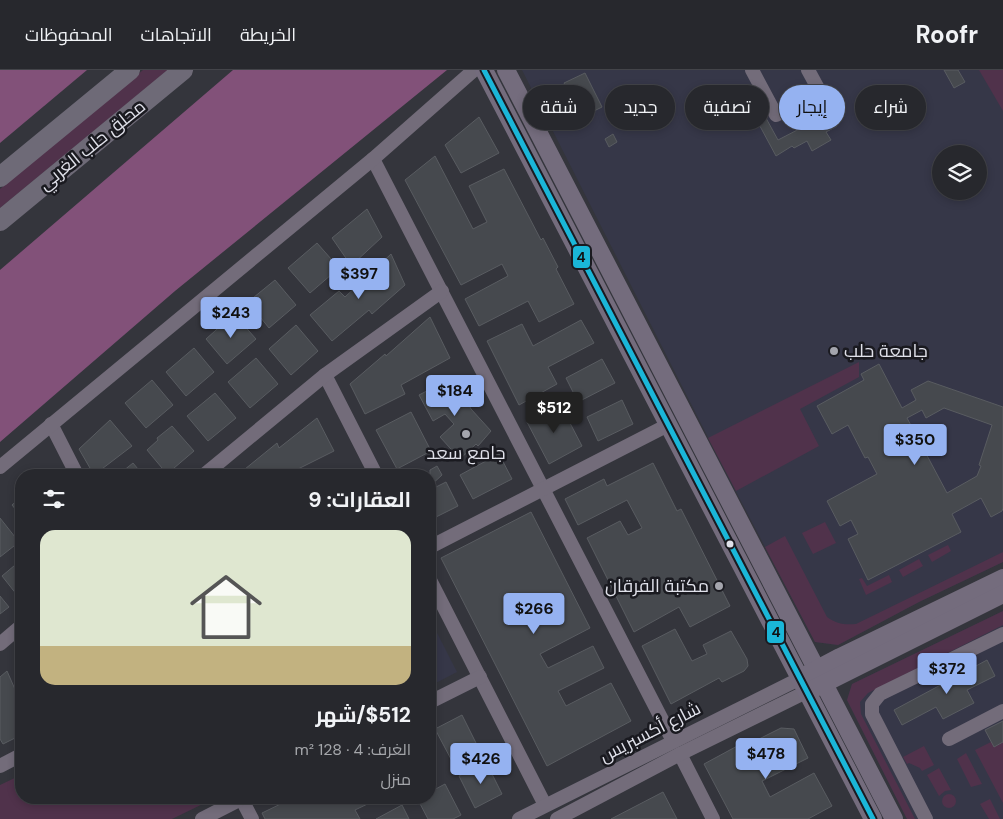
<!DOCTYPE html>
<html lang="ar">
<head>
<meta charset="utf-8">
<style>
  :root { --surface:#27282d; --page:#333439; --text:#f1f3f6; --muted:#a4a6aa; --line:#434449; --accent:#95b2f1 }
  body { margin:0; font-family:"DM Sans",Cairo,sans-serif; background:var(--page); color:var(--text); direction:rtl; height:100vh; display:flex; flex-direction:column; font-size:19px; white-space:nowrap }
  * { box-sizing:border-box; margin:0 }
  p { font-size:16px; color:var(--muted) }
  .icon { flex:none; width:28px; height:28px; fill:none; stroke:currentColor; stroke-width:2; stroke-linecap:round; stroke-linejoin:round }
  .map { position:relative; flex:1; overflow:hidden; direction:ltr }
  .details { position:absolute; left:15px; top:399px; width:421px; height:335px; display:flex; flex-direction:column; background:var(--surface); border-radius:20px; box-shadow:0 2px 8px #0003,0 0 0 1px var(--line); direction:rtl }
  .details>* { flex:none }
  .guide { position:absolute; left:451px; top:15px; width:475px; height:45px; direction:rtl; display:flex; gap:10px }
  .fabs { position:absolute; left:932px; top:75px; display:grid; gap:10px }
  .fabs a { display:grid; place-items:center; width:55px; height:55px; border-radius:50%; background:var(--surface); box-shadow:0 2px 8px #0003,0 0 0 1px var(--line); font-size:25px }
  .price { position:absolute; translate:-50% -42px; padding:0 11px; border-radius:5px; background:var(--accent); color:#111; font-size:16px; line-height:32px; filter:drop-shadow(0 1px 2px #0008) }
  .price::after { content:''; position:absolute; left:50%; top:30px; width:15px; height:11px; margin-left:-8px; background:inherit; clip-path:polygon(0 0,100% 0,50% 100%) }
  .price.selected { background:#222; color:#fff }
  ul { padding:0; list-style:none }
  li { display:grid; align-content:center; gap:10px; height:265px; padding:0 25px }
  li span { display:grid; place-items:center; height:155px; border-radius:15px; color:#555 }
  li>.icon { margin-inline-start:auto }
  span .icon { width:90px; height:90px; fill:#fffc; stroke-width:1 }
  li b { font-size:21px }
  h2 { display:flex; justify-content:space-between; align-items:center; height:60px; padding:0 25px; font-size:21px }
  .chip { padding:0 18px; border-radius:22px; background:var(--surface); box-shadow:0 2px 8px #0003,0 0 0 1px var(--line); font-size:18px; line-height:45px }
  .chip.selected { background:var(--accent); color:#111 }
  header { display:flex; align-items:center; gap:30px; box-sizing:border-box; height:70px; padding:0 25px; background:var(--surface); border-bottom:1px solid var(--line) }
  header strong { font-size:24px }
  nav { display:flex; gap:28px; margin-inline-start:auto; font-size:18px }
  .map>svg:first-child { display:block }
</style>
</head>
<body>
<header>
<strong>Roofr</strong>
<nav><a>الخريطة</a><a>الاتجاهات</a><a>المحفوظات</a></nav>
</header>
<div class="map">
<svg width="1003" height="749" viewBox="0 0 1003 749">
  <rect width="100%" height="100%" fill="#34353c"/>
  <g fill="#363748" fill-rule="evenodd">
    <path d="M 522,0 L 1003,0 L 1003,492 L 919,532 L 838,575 L 815,572 L 723,397 ZM 941,84 L 979,84 L 979,121 L 941,121 Z"/>
    <path d="M 1003,541 L 1003,749 L 907,749 L 847,630 L 852,614 Z"/>
    <path d="M 430,549 L 457,602 L 430,616 Z"/>
  </g>
  <g fill="#50324b">
    <path d="M 143,0 L 168,0 L 0,138 L 0,119 Z"/>
    <path d="M 979,0 L 1003,0 L 1003,41 Z"/>
    <path d="M 859,292 L 859,307 L 800,339 L 819,376 L 736,421 L 708,368 Z"/>
    <path d="M 825,452 L 836,473 L 813,484 L 802,463 Z"/>
    <path d="M 785,466 L 827,547 C 837,554 844,555 856,554 L 1003,482 L 1003,492 L 919,532 L 838,575 L 815,572 L 765,477 Z"/>
    <path d="M 948,475 L 951,481 L 932,492 L 928,485 Z"/>
    <path d="M 919,489 L 923,496 L 903,507 L 899,500 Z"/>
    <path d="M 889,505 L 892,512 L 866,525 L 859,509 L 862,508 L 867,516 Z"/>
    <path d="M 1003,541 L 1003,555 L 868,623 L 860,632 L 861,644 L 915,749 L 907,749 L 847,630 L 852,614 Z"/>
    <path d="M 1003,651 L 1003,733 L 975,680 L 991,672 L 985,660 Z"/>
    <path d="M 924,676 L 934,695 L 922,701 L 920,698 L 909,693 L 907,694 L 903,687 Z"/>
    <path d="M 966,683 L 982,714 L 971,717 L 957,689 Z"/>
    <path d="M 939,698 L 951,720 L 945,721 L 939,726 L 927,705 Z"/>
    <path d="M 21,705 L 21,728 L 215,728 L 172,749 L 0,749 L 0,715 Z"/>
    <circle cx="949" cy="731" r="7"/>
    <path d="M 990,729 L 1000,749 L 989,749 L 980,734 Z"/>
  </g>
  <g fill="#825179">
    <path d="M 0,0 L 87,0 L 0,73 Z"/>
    <path d="M 233,0 L 447,0 L 175,221 L 0,372 L 0,200 Z"/>
  </g>
  <g fill="#46494e" stroke="#595c61" fill-rule="evenodd">
    <path d="M 944,0 L 958,0 L 965,12 L 954,18 Z"/>
    <path d="M 585,3 L 602,37 L 582,47 L 564,13 Z"/>
    <path d="M 755,28 L 778,70 L 830,43 L 837,56 L 826,62 L 831,70 L 812,81 L 807,71 L 794,78 L 792,76 L 776,86 L 747,32 Z"/>
    <path d="M 479,47 L 499,83 L 461,103 L 445,75 Z"/>
    <path d="M 613,64 L 617,72 L 609,77 L 605,69 Z"/>
    <path d="M 435,86 L 473,159 L 487,152 L 469,116 L 504,99 L 541,170 L 543,168 L 558,197 L 556,199 L 574,234 L 539,252 L 528,231 L 479,256 L 465,229 L 508,206 L 502,194 L 461,215 L 405,110 Z"/>
    <path d="M 367,139 L 382,167 L 353,194 L 350,194 L 332,168 Z"/>
    <path d="M 317,173 L 339,198 L 310,223 L 288,198 Z"/>
    <path d="M 391,184 L 405,215 L 372,244 L 369,240 L 332,271 L 310,245 L 339,221 L 345,227 Z"/>
    <path d="M 275,210 L 296,235 L 269,258 L 248,232 Z"/>
    <path d="M 234,244 L 256,269 L 227,294 L 206,269 Z"/>
    <path d="M 430,247 L 450,288 L 401,315 L 405,324 L 365,344 L 350,314 L 385,284 L 386,286 Z"/>
    <path d="M 581,250 L 594,273 L 548,297 L 557,314 L 519,335 L 487,271 L 522,254 L 533,276 Z"/>
    <path d="M 296,255 L 318,281 L 291,305 L 269,279 Z"/>
    <path d="M 194,278 L 214,302 L 186,326 L 166,302 Z"/>
    <path d="M 256,288 L 278,314 L 250,338 L 228,312 Z"/>
    <path d="M 602,289 L 615,313 L 578,332 L 566,308 Z"/>
    <path d="M 879,294 L 902,338 L 916,330 L 911,320 L 928,311 L 1003,337 L 1003,438 L 1002,441 L 991,447 L 981,428 L 952,444 L 961,462 L 868,510 L 848,469 L 858,464 L 851,450 L 840,456 L 827,431 L 877,404 L 868,387 L 865,388 L 848,355 L 832,364 L 817,336 L 864,310 L 861,304 ZM 944,338 L 992,355 L 979,395 L 981,396 L 977,406 L 947,423 L 907,348 L 922,340 L 926,348 Z"/>
    <path d="M 454,307 L 471,339 L 491,361 L 478,376 L 476,374 L 460,389 L 440,367 L 454,354 L 445,344 L 433,351 L 419,325 Z"/>
    <path d="M 152,310 L 173,335 L 146,358 L 125,333 Z"/>
    <path d="M 215,323 L 236,348 L 208,371 L 187,346 Z"/>
    <path d="M 622,330 L 633,354 L 598,371 L 587,347 Z"/>
    <path d="M 560,334 L 582,376 L 549,394 L 527,352 Z"/>
    <path d="M 411,342 L 431,381 L 397,399 L 376,360 Z"/>
    <path d="M 317,348 L 334,381 L 292,402 L 294,405 L 248,405 L 245,399 L 277,373 L 279,378 Z"/>
    <path d="M 110,350 L 132,376 L 94,405 L 79,379 Z"/>
    <path d="M 172,356 L 194,381 L 167,404 L 147,380 L 158,370 L 157,368 Z"/>
    <path d="M 499,384 L 512,409 L 473,429 L 460,405 Z"/>
    <path d="M 133,393 L 143,405 L 118,405 Z"/>
    <path d="M 653,393 L 677,441 L 681,439 L 730,536 L 690,557 L 679,537 L 634,562 L 587,468 L 620,451 L 628,465 L 642,458 L 627,430 L 578,455 L 565,429 L 604,409 L 607,416 Z"/>
    <path d="M 437,396 L 442,405 L 430,416 L 430,400 Z"/>
    <path d="M 446,412 L 458,436 L 430,450 L 430,420 Z"/>
    <path d="M 21,427 L 21,446 L 12,435 Z"/>
    <path d="M 531,442 L 590,558 L 540,584 L 548,598 L 593,576 L 604,598 L 558,621 L 566,636 L 611,613 L 631,651 L 547,696 L 441,488 Z"/>
    <path d="M 0,448 L 19,472 L 0,487 Z"/>
    <path d="M 21,490 L 21,530 L 2,506 Z"/>
    <path d="M 0,526 L 9,537 L 0,544 Z"/>
    <path d="M 675,559 L 692,591 L 707,584 L 703,575 L 731,561 L 747,589 L 748,596 L 744,601 L 722,612 L 719,608 L 671,634 L 642,576 Z"/>
    <path d="M 987,590 L 995,606 L 967,620 L 974,633 L 943,649 L 936,637 L 902,655 L 894,640 Z"/>
    <path d="M 7,601 L 21,633 L 21,665 L 3,674 L 0,669 L 0,607 Z"/>
    <path d="M 462,645 L 478,677 L 452,691 L 435,659 Z"/>
    <path d="M 1003,651 L 1003,672 L 994,677 L 985,660 Z"/>
    <path d="M 781,658 L 794,659 L 808,688 L 762,711 L 770,727 L 814,703 L 832,736 L 808,749 L 733,749 L 704,694 L 741,674 L 743,677 Z"/>
    <path d="M 486,692 L 502,724 L 475,738 L 459,706 Z"/>
    <path d="M 445,714 L 461,745 L 453,749 L 428,749 L 417,728 L 430,728 L 430,722 Z"/>
    <path d="M 663,722 L 677,749 L 611,749 Z"/>
    <path d="M 293,728 L 380,728 L 355,740 L 360,749 L 265,749 L 262,743 Z"/>
    <path d="M 402,735 L 409,749 L 376,749 Z"/>
  </g>
  <g fill="none" stroke-linecap="round" stroke-linejoin="round">
    <g stroke="#736c7a" stroke-width="14">
      <path d="M 752,0 L 776,45 L 820,22 L 808,0"/>
      <path d="M 373,89 L 673,671"/>
      <path d="M 325,305 L 376,405"/>
      <path d="M 51,354 L 77,405"/>
      <path d="M 0,397 L 373,89 L 474,0"/>
      <path d="M 204,405 L 325,305 L 442,221"/>
      <path d="M 430,477 L 668,355"/>
      <path d="M 430,510 L 545,735"/>
      <path d="M 0,574 L 21,556"/>
      <path d="M 430,632 L 480,607"/>
      <path d="M 949,669 L 1003,641"/>
      <path d="M 680,684 L 713,749"/>
      <path d="M 0,696 L 21,685"/>
      <path d="M 241,728 L 252,749"/>
      <path d="M 202,749 L 243,728"/>
      <path d="M 519,749 L 799,609"/>
      <path d="M 557,749 L 680,684 L 806,622"/>
      <path d="M 926,749 L 872,644 L 872,634 L 880,624 L 1003,564"/>
    </g>
    <g stroke="#746c7d" stroke-width="18">
      <path d="M 484,0 L 873,749"/>
      <path d="M 506,0 L 894,749"/>
      <path d="M 806,605 L 840,587 L 1003,508"/>
      <path d="M 813,619 L 1003,524"/>
    </g>
    <g stroke="#6e6a77" stroke-width="20">
      <path d="M 0,107 L 130,0"/>
      <path d="M 0,151 L 183,0"/>
    </g>
    <g stroke="#1a1a20" stroke-width="9">
      <path id="bus-1" d="M 484,0 L 873,749"/>
    </g>
    <use href="#bus-1" stroke="#1ab6d8" stroke-width="5"/>
  </g>
  <g fill="#a4a5ad" stroke="#1a1a20" stroke-width="2">
    <circle cx="834" cy="281" r="5"/>
    <circle cx="466" cy="364" r="5"/>
    <circle cx="719" cy="516" r="5"/>
  </g>
  <circle fill="#e0e1ea" stroke="#1a1a20" stroke-width="2" cx="730" cy="474" r="4.5"/>
  <g text-anchor="middle" dominant-baseline="central" stroke-width="5" stroke-linejoin="round" paint-order="stroke">
    <g font-size="18" fill="#e0e1ea" stroke="#1a1a20">
      <text transform="translate(92 75) rotate(-39)">محلق حلب الغربي</text>
      <text transform="translate(650 662) rotate(-27)">شارع أكسبريس</text>
    </g>
    <g font-size="18" fill="#e0e1ea" stroke="#1a1a20" text-anchor="start">
      <text x="844" y="281">جامعة حلب</text>
      <text x="466" y="383" text-anchor="middle">جامع سعد</text>
      <text x="709" y="516" text-anchor="end">مكتبة الفرقان</text>
    </g>
  </g>
  <g stroke="#1a1a20" stroke-width="2">
    <rect x="572" y="175" width="19" height="24" rx="5" fill="#1ab6d8"/>
    <rect x="766" y="550" width="19" height="24" rx="5" fill="#1ab6d8"/>
  </g>
  <g font-size="14" text-anchor="middle" font-weight="bold" fill="#111">
    <text x="581" y="192">4</text>
    <text x="776" y="567">4</text>
  </g>
</svg>
<div class="fabs">
<a><svg class="icon" aria-label="layers" viewBox="0 0 24 24"><path d="M12 4l9 5-9 5-9-5zM3 14l9 5 9-5"/></svg></a>
</div>
<b class="price" style="left:359px;top:230px">$397</b>
<b class="price" style="left:231px;top:269px">$243</b>
<b class="price" style="left:455px;top:347px">$184</b>
<b class="price selected" style="left:554px;top:364px">$512</b>
<b class="price" style="left:915px;top:396px">$350</b>
<b class="price" style="left:534px;top:565px">$266</b>
<b class="price" style="left:947px;top:625px">$372</b>
<b class="price" style="left:766px;top:710px">$478</b>
<b class="price" style="left:481px;top:715px">$426</b>
<div class="guide">
<a class="chip">شراء</a>
<a class="chip selected">إيجار</a>
<a class="chip">تصفية</a>
<a class="chip">جديد</a>
<a class="chip">شقة</a>
</div>
<section class="details">
<h2>العقارات: 9<svg class="icon" aria-label="filters" viewBox="0 0 24 24"><path d="M4 7h16M4 17h16"/><circle cx="9" cy="7" r="2"/><circle cx="15" cy="17" r="2"/></svg></h2>
<ul>
<li><span style="background:linear-gradient(#dfe7d0 75%,#c2b280 0)"><svg class="icon" aria-label="home" viewBox="0 0 24 24"><path d="M3 11l9-7 9 7M6 9v11h12V9"/></svg></span><div><b>$512/شهر</b><p>الغرف: 4 · 128 m²</p><p>منزل</p></div></li>
</ul>
</section>
</div>
</body>
</html>
